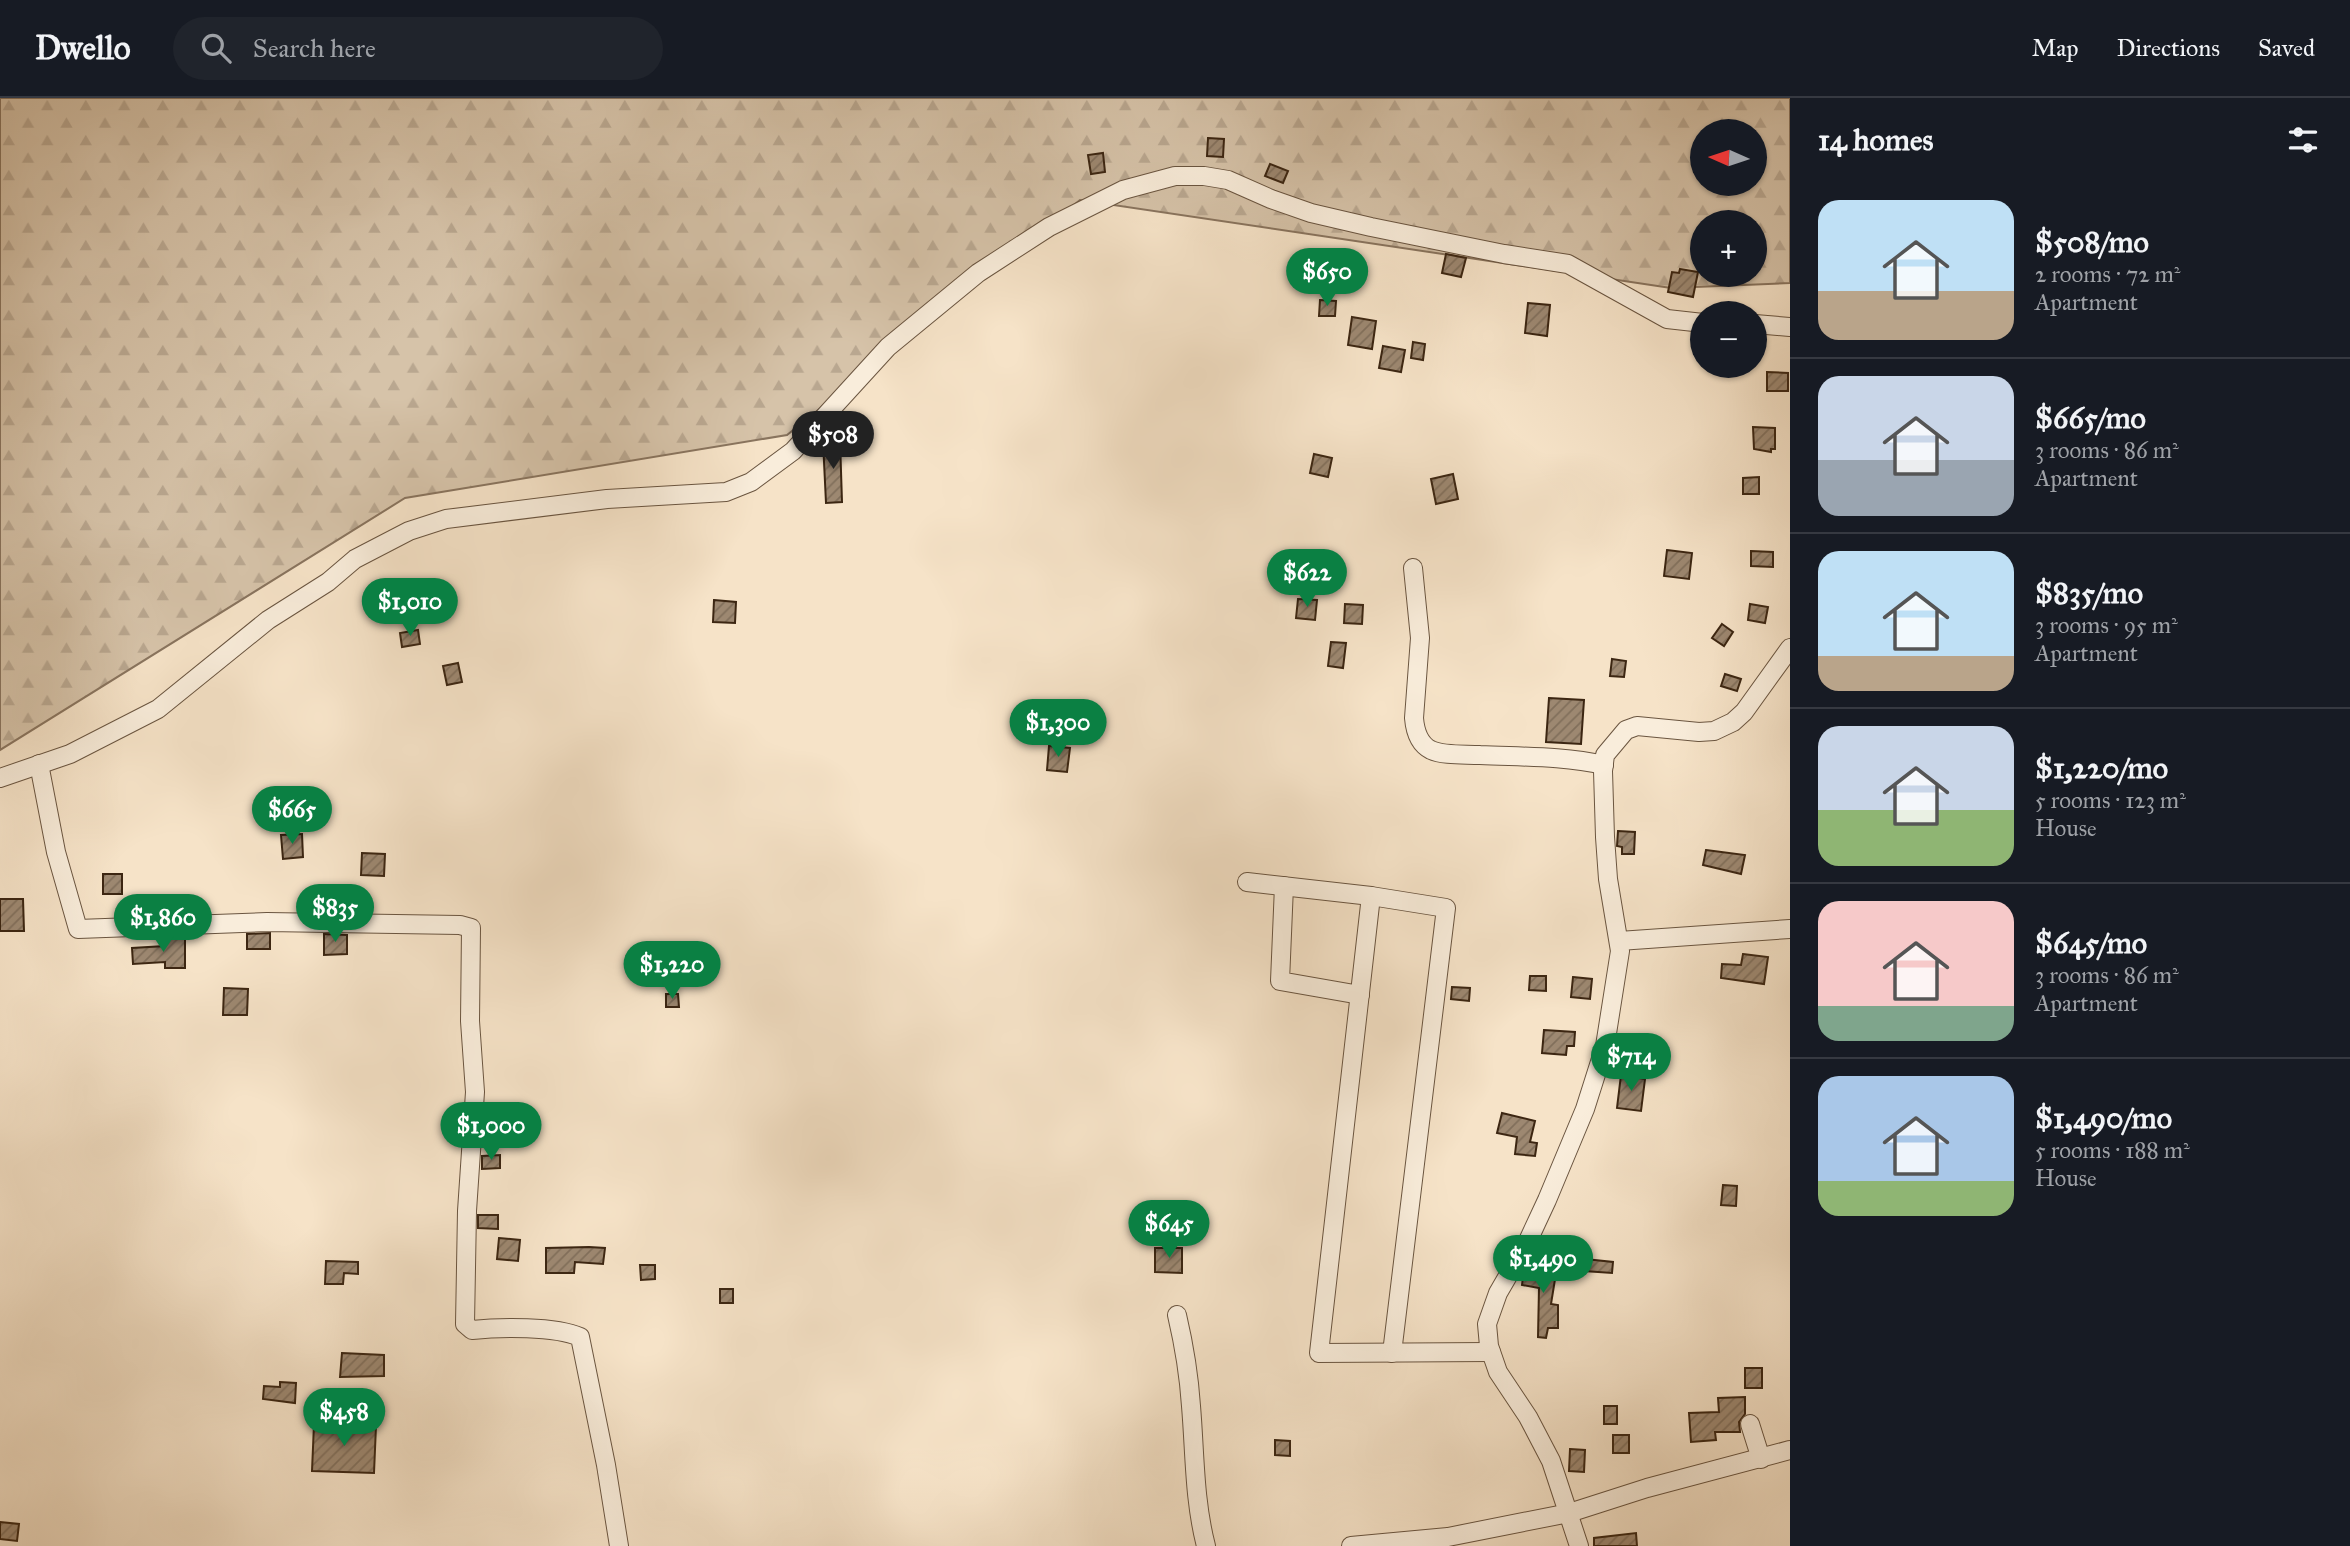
<!DOCTYPE html>
<html lang="en">
<head>
<meta charset="utf-8">
<style>
  :root { --surface:#171b24; --page:#20242c; --text:#f1f3f6; --muted:#9ea1a6; --line:#363941; --accent:#0b8043 }
  body { margin:0; font-family:"IM FELL Great Primer",serif; background:var(--page); color:var(--text); height:100vh; display:flex; flex-direction:column; font-size:26px; white-space:nowrap }
  * { box-sizing:border-box; margin:0 }
  p { font-size:23px; color:var(--muted) }
  .icon { flex:none; width:38px; height:38px; fill:none; stroke:currentColor; stroke-width:2; stroke-linecap:round; stroke-linejoin:round }
  .map { position:relative; flex:1; overflow:hidden }
  .side { display:flex; flex-direction:column; background:var(--surface); width:560px }
  .side>* { flex:none }
  .needle { width:46px; rotate:273deg }
  .controls { position:absolute; left:1690px; top:21px; display:grid; gap:14px }
  .controls a { display:grid; place-items:center; width:77px; height:77px; border-radius:50%; background:var(--surface); box-shadow:0 2px 5px #0004; font-size:35px }
  .price { position:absolute; translate:-50% -60px; padding:0 16px; border-radius:24px; background:var(--accent); color:#fff; font-size:23px; line-height:46px; filter:drop-shadow(0 2px 4px #0008) }
  .price::after { content:''; position:absolute; left:50%; top:42px; width:21px; height:16px; margin-left:-10px; background:inherit; clip-path:polygon(0 0,100% 0,50% 100%) }
  .price.selected { background:#222; color:#fff }
  ul { padding:0; list-style:none }
  li { display:flex; align-items:center; gap:21px; height:175px; padding:0 28px }
  li+li { border-top:2px solid var(--line) }
  li span { display:grid; place-items:center; flex:none; width:196px; height:140px; border-radius:21px; color:#555 }
  li>.icon { margin-inline-start:auto }
  span .icon { width:84px; height:84px; fill:#fffc; stroke-width:1 }
  li b { font-size:30px }
  h2 { display:flex; justify-content:space-between; align-items:center; height:84px; padding:0 28px; font-size:30px }
  header { display:flex; align-items:center; gap:42px; box-sizing:border-box; height:98px; padding:0 35px; background:var(--surface); border-bottom:2px solid var(--line) }
  header strong { font-size:33px }
  nav { display:flex; gap:38px; margin-inline-start:auto; font-size:24px }
  .search { width:490px; height:63px; background:var(--page); display:flex; align-items:center; gap:18px; box-sizing:border-box; padding:0 24px; border-radius:38px; color:var(--muted); font-size:26px }
  main { display:flex; flex:1; min-height:0 }
  .map>svg:first-child { display:block }
</style>
</head>
<body>
<header>
<strong>Dwello</strong>
<div class="search"><svg class="icon" aria-label="search" viewBox="0 0 24 24"><circle cx="10" cy="10" r="6"/><path d="M15 15l6 6"/></svg>Search here</div>
<nav><a>Map</a><a>Directions</a><a>Saved</a></nav>
</header>
<main>
<div class="map">
<svg width="1790" height="1448" viewBox="0 0 1790 1448">
  <defs>
    <pattern id="forest-firs" width="22" height="20" patternUnits="userSpaceOnUse" patternTransform="scale(1.75)"><rect width="22" height="20" fill="#d6c3a9"/><path d="M5 1l3.5 6h-7zM16 11l3.5 6h-7z" fill="#b9a790"/></pattern>
    <pattern id="building-hatch" width="6" height="6" patternUnits="userSpaceOnUse" patternTransform="scale(1.75)"><rect width="6" height="6" fill="#9d8871"/><path d="M-1 1l2-2M0 6l6-6M5 7l2-2" fill="none" stroke="#816f5b"/></pattern>
  </defs>
  <rect width="100%" height="100%" fill="#f6e3c8"/>
  <filter id="stains"><feTurbulence type="fractalNoise" baseFrequency=".00286" numOctaves="4"/><feColorMatrix values="0 0 0 0 .2 0 0 0 0 .09 0 0 0 0 .02 0 0 0 .5 -.17"/></filter>
  <radialGradient id="worn" r=".72"><stop offset=".6" stop-color="#630" stop-opacity="0"/><stop offset="1" stop-color="#630" stop-opacity=".3"/></radialGradient>
  <path fill="url(#forest-firs)" stroke="#89745e" stroke-width="2" fill-rule="evenodd" d="M 0,0 L 1790,0 L 1790,185 L 1671,190 L 1080,102 L 787,337 L 405,400 L 0,652 ZM 1703,33 L 1755,33 L 1755,86 L 1703,86 ZM 1703,124 L 1755,124 L 1755,177 L 1703,177 Z"/>
  <g fill="url(#building-hatch)" stroke="#3c2612" stroke-width="2">
    <path d="M 1208,40 L 1224,41 L 1223,59 L 1207,58 Z"/>
    <path d="M 1103,55 L 1105,74 L 1091,76 L 1088,57 Z"/>
    <path d="M 1270,66 L 1288,73 L 1283,85 L 1265,78 Z"/>
    <path d="M 1446,156 L 1466,160 L 1461,179 L 1442,175 Z"/>
    <path d="M 1680,171 L 1698,174 L 1693,199 L 1668,194 L 1672,174 L 1679,175 Z"/>
    <path d="M 1320,202 L 1336,203 L 1335,218 L 1319,218 Z"/>
    <path d="M 1528,205 L 1550,207 L 1547,238 L 1525,235 Z"/>
    <path d="M 1352,219 L 1376,223 L 1372,251 L 1348,247 Z"/>
    <path d="M 1413,244 L 1425,246 L 1423,262 L 1411,260 Z"/>
    <path d="M 1383,248 L 1405,252 L 1401,274 L 1379,270 Z"/>
    <path d="M 1767,274 L 1788,275 L 1788,293 L 1767,293 Z"/>
    <path d="M 1753,329 L 1775,330 L 1775,351 L 1771,351 L 1771,354 L 1754,351 Z"/>
    <path d="M 840,342 L 842,404 L 826,405 L 823,343 Z"/>
    <path d="M 1314,356 L 1332,360 L 1328,379 L 1310,375 Z"/>
    <path d="M 1453,376 L 1458,401 L 1436,406 L 1431,381 Z"/>
    <path d="M 1759,379 L 1759,396 L 1743,396 L 1743,380 Z"/>
    <path d="M 1667,452 L 1692,455 L 1689,481 L 1664,478 Z"/>
    <path d="M 1751,453 L 1773,454 L 1773,469 L 1751,468 Z"/>
    <path d="M 1298,501 L 1317,502 L 1315,522 L 1296,520 Z"/>
    <path d="M 714,502 L 736,504 L 735,525 L 713,524 Z"/>
    <path d="M 1345,506 L 1363,507 L 1362,526 L 1344,525 Z"/>
    <path d="M 1750,506 L 1768,509 L 1765,525 L 1748,522 Z"/>
    <path d="M 1722,526 L 1733,534 L 1724,548 L 1712,540 Z"/>
    <path d="M 418,532 L 420,546 L 402,549 L 400,535 Z"/>
    <path d="M 1331,544 L 1346,545 L 1343,570 L 1328,568 Z"/>
    <path d="M 1612,561 L 1626,563 L 1624,579 L 1610,578 Z"/>
    <path d="M 458,565 L 462,584 L 447,587 L 443,568 Z"/>
    <path d="M 1725,576 L 1741,581 L 1737,593 L 1721,588 Z"/>
    <path d="M 1549,600 L 1584,602 L 1581,646 L 1546,644 Z"/>
    <path d="M 1049,648 L 1070,650 L 1067,674 L 1047,672 Z"/>
    <path d="M 1618,733 L 1635,734 L 1634,756 L 1622,756 L 1622,749 L 1617,748 Z"/>
    <path d="M 302,736 L 303,759 L 283,761 L 281,737 Z"/>
    <path d="M 1706,752 L 1745,757 L 1741,776 L 1703,767 Z"/>
    <path d="M 362,755 L 385,756 L 384,778 L 361,777 Z"/>
    <rect x="103" y="776" width="19" height="20"/>
    <path d="M 0,801 L 23,801 L 24,833 L 0,833 Z"/>
    <path d="M 270,835 L 270,851 L 247,851 L 247,836 Z"/>
    <path d="M 324,836 L 347,837 L 347,856 L 324,857 Z"/>
    <path d="M 165,839 L 185,839 L 185,870 L 165,870 L 165,864 L 133,866 L 132,850 L 165,848 Z"/>
    <path d="M 1743,856 L 1768,859 L 1764,886 L 1721,880 L 1722,866 L 1741,867 Z"/>
    <path d="M 1530,878 L 1546,878 L 1546,893 L 1529,892 Z"/>
    <path d="M 1573,879 L 1592,881 L 1590,901 L 1571,899 Z"/>
    <path d="M 1452,889 L 1470,890 L 1469,903 L 1451,901 Z"/>
    <path d="M 224,890 L 248,891 L 247,917 L 223,917 Z"/>
    <path d="M 666,896 L 678,896 L 679,909 L 666,909 Z"/>
    <path d="M 1544,932 L 1575,934 L 1574,948 L 1567,948 L 1566,957 L 1542,955 Z"/>
    <path d="M 1621,977 L 1645,981 L 1641,1013 L 1617,1010 Z"/>
    <path d="M 1502,1015 L 1535,1023 L 1530,1044 L 1537,1045 L 1535,1058 L 1515,1056 L 1517,1039 L 1497,1035 Z"/>
    <path d="M 500,1057 L 500,1070 L 482,1071 L 482,1058 Z"/>
    <path d="M 1723,1087 L 1737,1088 L 1736,1108 L 1721,1107 Z"/>
    <path d="M 478,1117 L 498,1117 L 498,1131 L 478,1130 Z"/>
    <path d="M 499,1140 L 520,1142 L 518,1163 L 497,1161 Z"/>
    <path d="M 589,1149 L 605,1150 L 603,1166 L 575,1164 L 574,1175 L 546,1175 L 546,1150 Z"/>
    <path d="M 1155,1150 L 1182,1150 L 1182,1175 L 1155,1174 Z"/>
    <path d="M 1585,1161 L 1613,1164 L 1612,1175 L 1584,1173 Z"/>
    <path d="M 326,1163 L 358,1164 L 358,1176 L 344,1175 L 343,1186 L 325,1186 Z"/>
    <path d="M 1528,1165 L 1557,1169 L 1551,1206 L 1558,1207 L 1558,1230 L 1548,1230 L 1546,1240 L 1538,1239 L 1539,1190 L 1522,1187 L 1524,1172 Z"/>
    <path d="M 640,1167 L 655,1167 L 655,1181 L 641,1182 Z"/>
    <rect x="720" y="1191" width="13" height="14"/>
    <path d="M 342,1255 L 384,1257 L 384,1278 L 340,1279 Z"/>
    <rect x="1745" y="1270" width="17" height="20"/>
    <path d="M 280,1284 L 296,1285 L 295,1305 L 263,1301 L 264,1288 L 280,1289 Z"/>
    <path d="M 1745,1299 L 1745,1316 L 1739,1324 L 1740,1334 L 1715,1334 L 1716,1342 L 1691,1344 L 1689,1315 L 1719,1314 L 1718,1300 Z"/>
    <rect x="1604" y="1308" width="13" height="18"/>
    <path d="M 314,1326 L 376,1328 L 374,1375 L 312,1373 Z"/>
    <rect x="1613" y="1337" width="16" height="18"/>
    <path d="M 1275,1342 L 1290,1343 L 1290,1358 L 1275,1357 Z"/>
    <path d="M 1570,1351 L 1585,1352 L 1584,1374 L 1569,1373 Z"/>
    <path d="M 0,1424 L 19,1426 L 17,1443 L 0,1441 Z"/>
    <path d="M 1636,1435 L 1637,1448 L 1594,1448 L 1594,1440 Z"/>
  </g>
  <g fill="none" stroke-linecap="round" stroke-linejoin="round">
    <g stroke="#6a5540" stroke-width="20">
      <g id="minor">
        <path d="M 1755,226 L 1790,229"/>
        <path d="M 1413,470 L 1420,540 L 1414,620 C 1415,632 1419,646 1431,652 C 1444,658 1466,656 1480,657 C 1521,659 1564,658 1604,667"/>
        <path d="M 39,666 L 56,754 L 78,831 L 267,824 L 460,827 L 471,830 L 470,923 L 475,994 L 467,1113 L 465,1226 L 472,1232 C 500,1229 555,1228 580,1239 L 606,1367 L 619,1448"/>
        <path d="M 0,680 L 70,656 L 158,611 L 268,522 L 328,484 L 355,461 L 409,433 L 446,421 L 607,401 L 726,394 L 751,384 L 793,353 L 888,249 L 978,175 L 1049,129 L 1123,92 L 1175,78 L 1204,78 L 1228,82 L 1271,101 L 1311,115 L 1371,129 L 1504,156 L 1568,166 L 1667,221 L 1703,225"/>
        <path d="M 1247,784 L 1371,798 L 1319,1255 L 1491,1254"/>
        <path d="M 1284,788 L 1280,883 L 1360,897"/>
        <path d="M 1371,798 L 1446,810 L 1392,1255"/>
        <path d="M 1619,843 L 1790,831"/>
        <path d="M 1177,1217 C 1184,1247 1189,1277 1191,1308 C 1195,1355 1194,1402 1206,1448"/>
        <path d="M 1750,1326 L 1761,1361"/>
        <path d="M 1351,1448 L 1448,1439 L 1569,1415 L 1647,1390 L 1790,1352"/>
        <path d="M 1579,1448 L 1551,1363 L 1528,1319 L 1498,1274 L 1489,1248 L 1487,1226 L 1498,1195 L 1527,1145 L 1547,1102 L 1585,1011 L 1605,948 L 1620,853 L 1608,781 L 1605,739 L 1603,673 L 1605,657 L 1626,632 L 1637,628 L 1699,634 L 1714,633 L 1733,624 L 1744,614 L 1790,550"/>
      </g>
    </g>
    <use href="#minor" stroke="#f9eddb" stroke-width="18"/>
  </g>
  <rect width="100%" height="100%" filter="url(#stains)"/>
  <rect width="100%" height="100%" fill="url(#worn)"/>
</svg>
<div class="controls">
<a><svg class="needle" viewBox="-14 -14 28 28"><path d="M0-13l5 13h-10z" fill="#e53935"/><path d="M0 13l5-13h-10z" fill="#9ea1a6"/></svg></a>
<a>+</a>
<a>−</a>
</div>
<b class="price" style="left:1327px;top:210px">$650</b>
<b class="price selected" style="left:833px;top:373px">$508</b>
<b class="price" style="left:1307px;top:511px">$622</b>
<b class="price" style="left:410px;top:540px">$1,010</b>
<b class="price" style="left:1058px;top:661px">$1,300</b>
<b class="price" style="left:292px;top:748px">$665</b>
<b class="price" style="left:335px;top:846px">$835</b>
<b class="price" style="left:163px;top:856px">$1,860</b>
<b class="price" style="left:672px;top:903px">$1,220</b>
<b class="price" style="left:1631px;top:995px">$714</b>
<b class="price" style="left:491px;top:1064px">$1,000</b>
<b class="price" style="left:1169px;top:1162px">$645</b>
<b class="price" style="left:1543px;top:1197px">$1,490</b>
<b class="price" style="left:344px;top:1350px">$458</b>
</div>
<section class="side">
<h2>14 homes<svg class="icon" aria-label="filters" viewBox="0 0 24 24"><path d="M4 7h16M4 17h16"/><circle cx="9" cy="7" r="2"/><circle cx="15" cy="17" r="2"/></svg></h2>
<ul>
<li><span style="background:linear-gradient(#bfe0f5 65%,#b9a48a 0)"><svg class="icon" aria-label="home" viewBox="0 0 24 24"><path d="M3 11l9-7 9 7M6 9v11h12V9"/></svg></span><div><b>$508/mo</b><p>2 rooms · 72 m²</p><p>Apartment</p></div></li>
<li><span style="background:linear-gradient(#c9d6e8 60%,#9aa5b1 0)"><svg class="icon" aria-label="home" viewBox="0 0 24 24"><path d="M3 11l9-7 9 7M6 9v11h12V9"/></svg></span><div><b>$665/mo</b><p>3 rooms · 86 m²</p><p>Apartment</p></div></li>
<li><span style="background:linear-gradient(#bfe0f5 75%,#b9a48a 0)"><svg class="icon" aria-label="home" viewBox="0 0 24 24"><path d="M3 11l9-7 9 7M6 9v11h12V9"/></svg></span><div><b>$835/mo</b><p>3 rooms · 95 m²</p><p>Apartment</p></div></li>
<li><span style="background:linear-gradient(#c9d6e8 60%,#8fb573 0)"><svg class="icon" aria-label="home" viewBox="0 0 24 24"><path d="M3 11l9-7 9 7M6 9v11h12V9"/></svg></span><div><b>$1,220/mo</b><p>5 rooms · 123 m²</p><p>House</p></div></li>
<li><span style="background:linear-gradient(#f6c9c9 75%,#7fa58c 0)"><svg class="icon" aria-label="home" viewBox="0 0 24 24"><path d="M3 11l9-7 9 7M6 9v11h12V9"/></svg></span><div><b>$645/mo</b><p>3 rooms · 86 m²</p><p>Apartment</p></div></li>
<li><span style="background:linear-gradient(#a9c7e8 75%,#8fb573 0)"><svg class="icon" aria-label="home" viewBox="0 0 24 24"><path d="M3 11l9-7 9 7M6 9v11h12V9"/></svg></span><div><b>$1,490/mo</b><p>5 rooms · 188 m²</p><p>House</p></div></li>
</ul>
</section>
</main>
</body>
</html>
